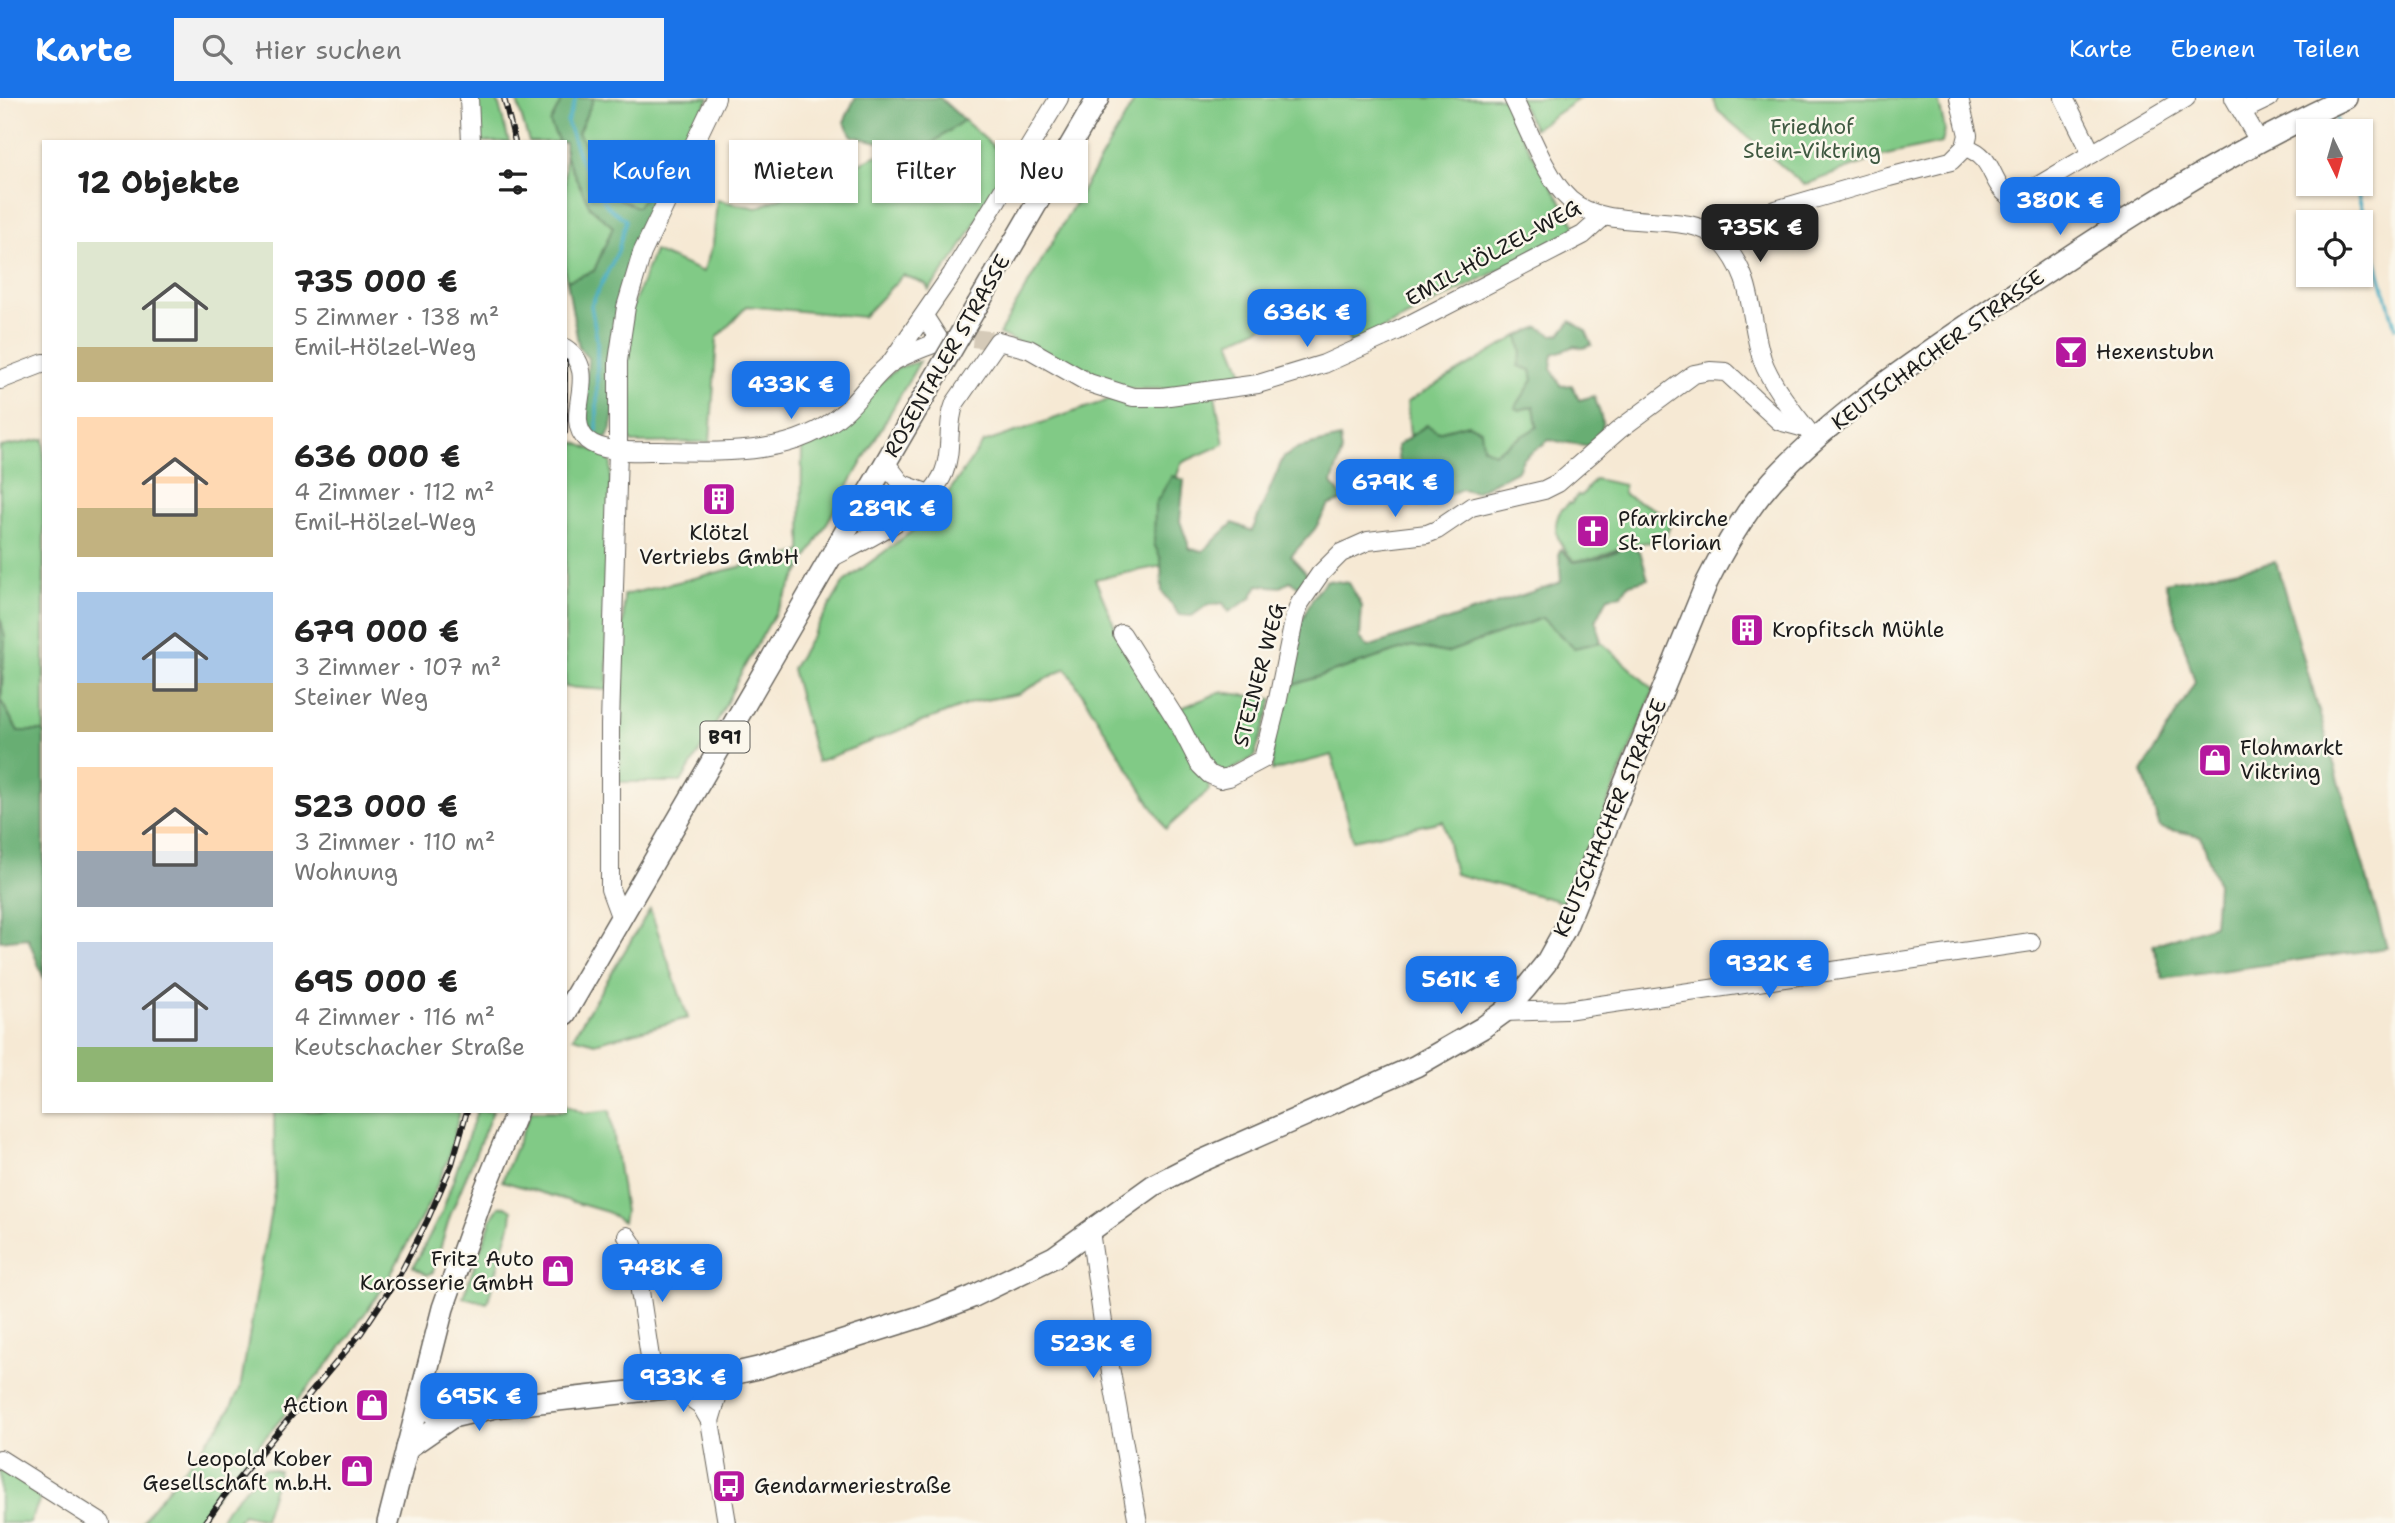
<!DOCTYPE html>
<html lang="de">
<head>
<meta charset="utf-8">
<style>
  :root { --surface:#fff; --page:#f2f2f2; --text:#222; --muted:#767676; --accent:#1a73e8 }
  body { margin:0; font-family:"Shantell Sans",sans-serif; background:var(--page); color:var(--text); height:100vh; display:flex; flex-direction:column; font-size:26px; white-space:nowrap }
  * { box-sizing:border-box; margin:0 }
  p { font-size:23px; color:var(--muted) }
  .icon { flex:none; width:38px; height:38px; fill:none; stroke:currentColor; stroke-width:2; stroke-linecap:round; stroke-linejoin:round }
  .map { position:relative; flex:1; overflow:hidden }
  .side { position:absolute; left:42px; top:42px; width:525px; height:973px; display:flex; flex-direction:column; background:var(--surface); border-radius:0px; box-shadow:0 2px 5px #0004 }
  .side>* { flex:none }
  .banner { position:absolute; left:588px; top:42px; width:665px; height:63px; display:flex; gap:14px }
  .needle { width:46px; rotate:175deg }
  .buttons { position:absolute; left:2296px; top:21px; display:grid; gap:14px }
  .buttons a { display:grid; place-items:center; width:77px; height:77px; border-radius:0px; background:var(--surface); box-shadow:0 2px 5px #0004; font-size:35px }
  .price { position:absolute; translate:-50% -60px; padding:0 16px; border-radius:14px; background:var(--accent); color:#fff; font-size:23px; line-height:46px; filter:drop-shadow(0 2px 4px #0008) }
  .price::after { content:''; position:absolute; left:50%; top:42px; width:21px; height:16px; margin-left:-10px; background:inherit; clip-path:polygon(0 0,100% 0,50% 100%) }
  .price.current { background:#222; color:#fff }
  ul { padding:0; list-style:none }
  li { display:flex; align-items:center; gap:21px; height:175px; padding:0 35px }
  li span { display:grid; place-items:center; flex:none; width:196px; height:140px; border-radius:0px; color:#555 }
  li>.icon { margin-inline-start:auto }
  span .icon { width:84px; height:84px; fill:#fffc; stroke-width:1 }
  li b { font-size:30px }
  h2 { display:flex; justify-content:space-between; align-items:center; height:84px; padding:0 35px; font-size:30px }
  .pill { padding:0 24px; border-radius:0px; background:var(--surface); box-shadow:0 2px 5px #0004; font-size:24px; line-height:63px }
  .pill.current { background:var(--accent); color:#fff }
  header { display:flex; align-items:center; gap:42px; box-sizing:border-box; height:98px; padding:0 35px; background:var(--accent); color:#fff }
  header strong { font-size:33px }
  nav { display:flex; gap:38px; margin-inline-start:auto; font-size:24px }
  .search { width:490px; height:63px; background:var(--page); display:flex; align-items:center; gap:18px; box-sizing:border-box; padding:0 24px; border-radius:0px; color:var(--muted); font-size:26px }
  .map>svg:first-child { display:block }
</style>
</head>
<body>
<header>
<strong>Karte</strong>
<div class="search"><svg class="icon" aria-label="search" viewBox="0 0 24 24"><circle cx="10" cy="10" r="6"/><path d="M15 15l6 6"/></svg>Hier suchen</div>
<nav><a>Karte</a><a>Ebenen</a><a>Teilen</a></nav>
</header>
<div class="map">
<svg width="2395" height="1425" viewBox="0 0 2395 1425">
  <rect width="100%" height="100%" fill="#fbf7ec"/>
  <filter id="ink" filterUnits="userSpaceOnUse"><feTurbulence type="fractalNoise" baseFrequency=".0143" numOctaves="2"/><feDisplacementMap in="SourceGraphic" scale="14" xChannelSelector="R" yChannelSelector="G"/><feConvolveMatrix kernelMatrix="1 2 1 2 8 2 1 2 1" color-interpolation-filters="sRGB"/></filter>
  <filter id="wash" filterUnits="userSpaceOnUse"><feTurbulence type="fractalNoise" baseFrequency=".00686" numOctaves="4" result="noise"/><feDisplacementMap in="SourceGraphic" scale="28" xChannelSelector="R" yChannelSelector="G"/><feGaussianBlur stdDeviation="1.57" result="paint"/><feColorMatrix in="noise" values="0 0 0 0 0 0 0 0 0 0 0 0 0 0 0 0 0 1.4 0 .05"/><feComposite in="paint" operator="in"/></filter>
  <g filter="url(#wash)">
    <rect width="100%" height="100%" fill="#f6e9d4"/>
    <g fill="#81ca86" stroke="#4e7351" stroke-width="2">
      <path d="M 474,0 L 497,0 L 509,44 L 475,44 Z"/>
      <path d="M 516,0 L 563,0 L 550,25 L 559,44 L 529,44 Z"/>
      <path d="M 594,0 L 709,0 L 663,93 L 637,109 L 619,101 L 578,35 Z"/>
      <path d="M 1136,0 L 1505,0 L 1524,42 L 1578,132 L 1351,247 L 1330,199 L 1230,243 L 1245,280 L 1178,291 L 1123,291 L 999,236 Z"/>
      <path d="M 1518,0 L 1580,0 L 1534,31 Z"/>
      <path d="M 1713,0 L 1938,0 L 1945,32 L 1942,45 L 1882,58 L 1804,87 L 1718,13 Z"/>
      <path d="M 964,22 L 1011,64 L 957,156 L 929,192 L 926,186 L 903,177 L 863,219 L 747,208 L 717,240 L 710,344 L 633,345 L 623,334 L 623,264 L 632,210 L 654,153 L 703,174 L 713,146 L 717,102 L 757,110 L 896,49 L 920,54 Z"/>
      <path d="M 565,57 L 590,109 L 613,129 L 594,173 L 567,183 L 565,176 Z"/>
      <path d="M 1518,238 L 1522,254 L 1532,272 L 1533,282 L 1519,312 L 1534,308 L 1537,329 L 1494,355 L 1483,349 L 1468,326 L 1437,334 L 1427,327 L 1410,338 L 1407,304 Z"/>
      <path d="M 920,263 L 742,573 L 715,628 L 681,684 L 619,684 L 624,497 L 801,454 L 802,347 L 898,270 Z"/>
      <path d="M 1215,297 L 1224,346 L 1181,365 L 1165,416 L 1167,467 L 1095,481 L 1118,536 L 1208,682 L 1209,692 L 1166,731 L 1066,570 L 1018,596 L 974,604 L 817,664 L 792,571 L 844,484 L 932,418 L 983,345 L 1114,300 Z"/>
      <path d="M 44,341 L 44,633 L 18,633 L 1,603 L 5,540 L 0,519 L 0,349 Z"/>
      <path d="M 574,344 L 605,357 L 611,365 L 607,592 L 565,589 L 565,413 Z"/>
      <path d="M 1595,381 L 1624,387 L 1623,396 L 1673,420 L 1664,443 L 1628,446 L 1599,459 L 1574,463 C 1563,451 1551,436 1558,418 C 1559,413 1566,408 1569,405 L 1571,406 L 1578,397 L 1581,398 Z"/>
      <path d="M 1542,520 L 1574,550 L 1601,544 L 1654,592 L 1567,805 L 1455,776 L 1443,723 L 1353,742 L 1332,657 L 1272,673 L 1273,636 L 1287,589 L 1412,548 L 1446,555 Z"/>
      <path d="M 1221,594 L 1273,601 L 1254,659 L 1227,675 L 1204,665 L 1176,612 Z"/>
      <path d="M 650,811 L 688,920 L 595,945 L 573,939 Z"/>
      <path d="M 565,1003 L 566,1006 L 585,1015 L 610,1012 L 625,1114 L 623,1124 L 607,1114 L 502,1083 L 531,1013 L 565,1013 Z"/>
      <path d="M 274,1013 L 460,1013 L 448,1061 L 431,1102 L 385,1187 L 335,1258 L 216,1397 L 198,1425 L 143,1425 L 148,1415 L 224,1322 L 240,1291 L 275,1089 Z"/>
      <path d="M 477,1013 L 493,1013 L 450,1118 L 433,1174 L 427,1177 L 413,1169 L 442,1114 Z"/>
      <path d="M 506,1108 L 512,1112 L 511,1124 L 488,1203 L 487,1205 L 463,1199 L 492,1120 L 499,1109 Z"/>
      <path d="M 0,1369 L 42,1396 L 30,1425 L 0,1425 Z"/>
      <path d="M 264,1370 L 279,1373 L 264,1421 L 243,1416 L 237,1425 L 218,1425 L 228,1409 Z"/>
    </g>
    <g fill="#68ae73" stroke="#426548" stroke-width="2">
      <path d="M 563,0 L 594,0 L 578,35 L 619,101 L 637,109 L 650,92 L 663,93 L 639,152 L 611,331 L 607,340 L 600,342 L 584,330 L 588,260 L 579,250 L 567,183 L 594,173 L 613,129 L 590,109 L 565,57 L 565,44 L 559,44 L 550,25 Z"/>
      <path d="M 855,0 L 940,0 L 964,22 L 920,54 L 852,38 L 844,24 Z"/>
      <path d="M 1571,223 L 1586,233 L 1592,247 L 1583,250 L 1575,248 L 1553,256 L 1551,270 L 1561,288 L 1572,287 L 1579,302 L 1594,298 C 1602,321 1610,331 1589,348 L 1549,342 L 1523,361 L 1518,372 L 1476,394 L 1461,391 L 1425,409 L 1402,400 L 1397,348 L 1427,327 L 1438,334 L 1468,326 L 1481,332 L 1483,349 L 1494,355 L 1537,329 L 1534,308 L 1519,312 L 1515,310 L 1533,282 L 1531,272 L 1518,268 L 1522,254 L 1518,238 L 1539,229 L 1553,237 L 1560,236 Z"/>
      <path d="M 1340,340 L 1342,354 L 1332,385 L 1342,399 L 1341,403 L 1329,407 L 1315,431 L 1291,458 L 1309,478 L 1301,490 L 1290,483 L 1281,489 L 1258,487 L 1251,500 L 1229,514 L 1223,505 L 1207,507 L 1192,518 L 1179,517 L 1162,494 L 1161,461 L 1154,446 L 1155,406 L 1172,378 L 1184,382 L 1180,423 L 1190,451 L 1203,453 L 1233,425 L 1252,433 L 1283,360 L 1298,350 Z"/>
      <path d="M 1629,448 L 1640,453 L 1648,481 L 1629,486 L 1622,497 L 1608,499 L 1596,523 L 1601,544 L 1574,550 L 1542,520 L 1446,555 L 1412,548 L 1287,589 C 1295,550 1298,511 1327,482 L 1349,485 L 1362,508 L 1360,540 L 1368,549 L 1561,484 L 1559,454 L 1561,451 L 1574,464 L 1600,460 Z"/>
      <path d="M 2276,464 L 2387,850 L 2163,881 L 2153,847 L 2214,827 L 2217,786 L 2201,738 L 2160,730 L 2142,674 L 2195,584 L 2165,485 Z"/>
      <path d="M 0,519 L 5,540 L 1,603 L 18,633 L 44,633 L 44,881 L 28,840 L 0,843 Z"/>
    </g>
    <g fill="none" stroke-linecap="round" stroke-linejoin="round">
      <g stroke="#41aac1" stroke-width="3.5">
        <path d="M 576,0 L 567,24 L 582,65 L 607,108 L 626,122 L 618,153 L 591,207 L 597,242 L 597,333"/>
        <path d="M 2336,20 L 2340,33"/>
        <path d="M 2355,86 L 2395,229"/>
      </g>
    </g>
  </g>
  <g filter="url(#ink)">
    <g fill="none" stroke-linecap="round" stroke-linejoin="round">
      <path stroke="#d5cab8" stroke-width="18" stroke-dasharray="18 9" stroke-linecap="butt" d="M 946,243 L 972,240 L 998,243"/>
      <g stroke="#68645c" stroke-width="20">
        <g id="minor">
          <path d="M 469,0 L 471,44"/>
          <path d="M 1513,0 C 1527,28 1547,82 1570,102 C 1610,137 1691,109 1721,143 C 1756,182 1748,216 1762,261 C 1770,284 1793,315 1808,333"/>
          <path d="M 1959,0 L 1968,37 L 1965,49"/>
          <path d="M 2064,0 L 2092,56"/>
          <path d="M 2234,0 L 2259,43"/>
          <path d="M 2242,13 L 2269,0"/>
          <path d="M 1965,49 C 1997,60 1988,85 2012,100 L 2021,98 L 2186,0"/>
          <path d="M 1719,140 L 1769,114 L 1889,79 L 1951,63 L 1965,49"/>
          <path d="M 565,250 C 603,275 561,318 587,342 C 603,356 640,353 659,353 C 721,354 794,359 843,315 C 860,301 873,278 891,265 C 905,256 924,250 940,243 L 924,218"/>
          <path d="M 892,263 L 952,176 L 1059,0"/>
          <path d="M 0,282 L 44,265"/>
          <path d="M 885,364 L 902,386 L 929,396"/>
          <path d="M 829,461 C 865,442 928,414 944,374 C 953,352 946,327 955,305 L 998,243 L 1029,251 L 1089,285 L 1133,299 L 1162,299 L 1258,286 L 1324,266 L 1397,233 L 1583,137 L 1603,119"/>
          <path d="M 1122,536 L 1179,626 L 1200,667 L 1209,676 L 1220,681 L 1229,679 L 1263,661 L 1278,601 L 1295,518 L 1300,505 L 1320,476 L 1341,455 L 1368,443 L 1427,436 L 1437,432 L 1471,409 L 1544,392 L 1558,385 L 1620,331 L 1694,276 L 1710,273 L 1726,274 L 1779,323 L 1805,330"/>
          <path d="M 620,818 L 610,791 L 610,627 L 618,352 L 618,263 L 626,209 L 642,155 L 716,0"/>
          <path d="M 1504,914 L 1566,912 L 2031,844"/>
          <path d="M 1090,1133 L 1107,1252 L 1138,1425"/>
          <path d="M 627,1138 L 633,1147 L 655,1292"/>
          <path d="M 675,1289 L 701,1307 L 710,1323 L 727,1425"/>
          <path d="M 710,1323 L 719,1293 L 735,1276"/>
          <path d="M 0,1361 L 101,1425"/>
        </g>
      </g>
      <g stroke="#68645c" stroke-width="24">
        <g id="major">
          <path d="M 978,206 L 1098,0"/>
          <path d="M 565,916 L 943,266"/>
          <path d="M 421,1297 L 426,1309 L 434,1316 L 452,1319 L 495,1309 L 675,1289 L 758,1270 L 926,1217 L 972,1199 L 1054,1159 L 1154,1087 L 1197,1065 L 1416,968 L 1482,930 L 1504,914 L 1525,891 L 1546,865 L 1565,831 L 1707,484 C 1725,448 1746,412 1773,382 C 1836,315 1915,263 1990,212 C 2104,134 2220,58 2346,0"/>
          <path d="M 421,1297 L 481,1307"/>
          <path d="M 407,1350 L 452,1319"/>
          <path d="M 388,1425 L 443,1210 L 484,1094 L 517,1013"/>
        </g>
      </g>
      <use href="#minor" stroke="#fff" stroke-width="18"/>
      <use href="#major" stroke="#fff" stroke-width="21"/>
      <g stroke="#1c1c1c" stroke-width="6">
        <g id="rail">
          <path d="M 504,0 L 515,44"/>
          <path d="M 565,264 L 565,334"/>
          <path d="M 205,1425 L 224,1398 L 361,1235 L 399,1178 L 427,1123 L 452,1066 L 467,1013"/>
        </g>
      </g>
      <use href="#rail" stroke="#fbf7ec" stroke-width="3.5" stroke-dasharray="10" stroke-linecap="butt"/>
      <g stroke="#68645c" stroke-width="24" stroke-linecap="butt">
        <path id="major-bridge" d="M 943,266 L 978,206"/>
      </g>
      <use href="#major-bridge" stroke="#fff" stroke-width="21"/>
    </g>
  </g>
  <defs>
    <g id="bar-square" transform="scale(1.75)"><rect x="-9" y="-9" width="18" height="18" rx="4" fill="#b5179e" stroke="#fbf7ec"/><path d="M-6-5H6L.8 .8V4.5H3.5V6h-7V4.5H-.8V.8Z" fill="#fff"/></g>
    <g id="building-square" transform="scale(1.75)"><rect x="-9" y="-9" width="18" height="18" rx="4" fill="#b5179e" stroke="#fbf7ec"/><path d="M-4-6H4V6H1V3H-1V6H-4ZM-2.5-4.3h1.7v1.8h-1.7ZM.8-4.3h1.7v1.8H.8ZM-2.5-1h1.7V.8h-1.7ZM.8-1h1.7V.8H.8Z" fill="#fff"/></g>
    <g id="church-square" transform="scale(1.75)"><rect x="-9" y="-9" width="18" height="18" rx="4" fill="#b5179e" stroke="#fbf7ec"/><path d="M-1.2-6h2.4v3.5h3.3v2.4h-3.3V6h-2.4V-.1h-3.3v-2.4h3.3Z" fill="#fff"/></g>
    <g id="shop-square" transform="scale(1.75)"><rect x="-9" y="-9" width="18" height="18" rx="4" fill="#b5179e" stroke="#fbf7ec"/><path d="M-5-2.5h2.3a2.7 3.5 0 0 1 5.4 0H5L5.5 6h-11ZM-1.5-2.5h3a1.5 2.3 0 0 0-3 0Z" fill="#fff"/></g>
    <g id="bus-square" transform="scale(1.75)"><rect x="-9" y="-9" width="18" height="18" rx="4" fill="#b5179e" stroke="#fbf7ec"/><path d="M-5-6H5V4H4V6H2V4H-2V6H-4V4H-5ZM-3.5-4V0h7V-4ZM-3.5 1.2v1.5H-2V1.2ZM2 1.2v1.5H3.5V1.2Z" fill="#fff"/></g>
  </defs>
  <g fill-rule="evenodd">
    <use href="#bar-square" x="2071" y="254"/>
    <use href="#building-square" x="719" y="401"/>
    <use href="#church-square" x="1593" y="433"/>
    <use href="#building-square" x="1747" y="532"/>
    <use href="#shop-square" x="2215" y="662"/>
    <use href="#shop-square" x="558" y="1173"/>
    <use href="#shop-square" x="372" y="1307"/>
    <use href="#shop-square" x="357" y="1373"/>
    <use href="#bus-square" x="729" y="1388"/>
  </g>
  <g text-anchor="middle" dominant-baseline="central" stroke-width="5" stroke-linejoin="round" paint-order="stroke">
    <rect fill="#fbf7ec" stroke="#5f5e5a" stroke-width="2" x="700.5" y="623.5" width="49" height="31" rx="5"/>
    <g font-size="19" font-weight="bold" fill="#1c1c1c">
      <text x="725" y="639">B91</text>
    </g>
    <g font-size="21" fill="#3f5941" stroke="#fbf7ec">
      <text x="1812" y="29">Friedhof<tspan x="1812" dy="24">Stein-Viktring</tspan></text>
    </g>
    <g font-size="21" fill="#1c1c1c" stroke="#fbf7ec">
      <text transform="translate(1493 155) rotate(-29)">EMIL-HÖLZEL-WEG</text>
      <text transform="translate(1938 252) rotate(-36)">KEUTSCHACHER STRASSE</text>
      <text transform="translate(947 258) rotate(-60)">ROSENTALER STRASSE</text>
      <text transform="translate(1259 577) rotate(-75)">STEINER WEG</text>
      <text transform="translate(1610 720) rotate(-67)">KEUTSCHACHER STRASSE</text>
    </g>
    <g font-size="21" fill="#1c1c1c" stroke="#fbf7ec" text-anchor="start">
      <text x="2096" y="254">Hexenstubn</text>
      <text x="1618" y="421">Pfarrkirche<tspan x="1618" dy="24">St. Florian</tspan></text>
      <text x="719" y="435" text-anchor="middle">Klötzl<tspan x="719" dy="24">Vertriebs GmbH</tspan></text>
      <text x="1772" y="532">Kropfitsch Mühle</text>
      <text x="2240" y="650">Flohmarkt<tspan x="2240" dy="24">Viktring</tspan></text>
      <text x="534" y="1161" text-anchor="end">Fritz Auto<tspan x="534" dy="24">Karosserie GmbH</tspan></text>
      <text x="348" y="1307" text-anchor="end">Action</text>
      <text x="332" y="1361" text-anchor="end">Leopold Kober<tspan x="332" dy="24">Gesellschaft m.b.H.</tspan></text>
      <text x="754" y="1388">Gendarmeriestraße</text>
    </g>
  </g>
</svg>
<div class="buttons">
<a><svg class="needle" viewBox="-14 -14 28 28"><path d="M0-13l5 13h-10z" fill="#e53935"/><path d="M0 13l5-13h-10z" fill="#767676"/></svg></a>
<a><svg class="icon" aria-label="locate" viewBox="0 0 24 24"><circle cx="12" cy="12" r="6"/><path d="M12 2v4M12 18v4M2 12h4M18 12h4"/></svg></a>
</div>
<b class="price" style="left:2060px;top:139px">380K €</b>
<b class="price current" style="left:1760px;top:166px">735K €</b>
<b class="price" style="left:1307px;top:251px">636K €</b>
<b class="price" style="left:791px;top:323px">433K €</b>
<b class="price" style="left:1395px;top:421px">679K €</b>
<b class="price" style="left:892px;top:447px">289K €</b>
<b class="price" style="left:1769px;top:902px">932K €</b>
<b class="price" style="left:1461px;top:918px">561K €</b>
<b class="price" style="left:662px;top:1206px">748K €</b>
<b class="price" style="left:1093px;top:1282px">523K €</b>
<b class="price" style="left:683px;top:1316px">933K €</b>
<b class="price" style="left:479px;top:1335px">695K €</b>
<div class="banner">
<a class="pill current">Kaufen</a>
<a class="pill">Mieten</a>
<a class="pill">Filter</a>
<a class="pill">Neu</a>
</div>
<section class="side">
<h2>12 Objekte<svg class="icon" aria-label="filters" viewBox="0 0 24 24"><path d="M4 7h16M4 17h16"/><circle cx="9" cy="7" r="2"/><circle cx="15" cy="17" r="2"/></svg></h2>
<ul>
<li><span style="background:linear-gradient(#dfe7d0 75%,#c2b280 0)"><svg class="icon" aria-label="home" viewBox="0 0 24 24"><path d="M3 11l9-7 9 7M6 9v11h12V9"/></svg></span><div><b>735 000 €</b><p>5 Zimmer · 138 m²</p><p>Emil-Hölzel-Weg</p></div></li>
<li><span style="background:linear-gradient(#ffd9b3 65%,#c2b280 0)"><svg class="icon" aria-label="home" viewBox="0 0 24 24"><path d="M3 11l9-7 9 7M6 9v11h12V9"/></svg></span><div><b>636 000 €</b><p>4 Zimmer · 112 m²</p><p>Emil-Hölzel-Weg</p></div></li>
<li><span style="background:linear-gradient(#a9c7e8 65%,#c2b280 0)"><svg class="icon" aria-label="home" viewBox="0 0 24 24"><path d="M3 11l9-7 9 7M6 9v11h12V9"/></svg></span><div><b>679 000 €</b><p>3 Zimmer · 107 m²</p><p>Steiner Weg</p></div></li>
<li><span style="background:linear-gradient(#ffd9b3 60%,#9aa5b1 0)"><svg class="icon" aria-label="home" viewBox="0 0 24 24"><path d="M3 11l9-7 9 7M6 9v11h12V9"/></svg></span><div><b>523 000 €</b><p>3 Zimmer · 110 m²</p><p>Wohnung</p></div></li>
<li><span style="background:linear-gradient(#c9d6e8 75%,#8fb573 0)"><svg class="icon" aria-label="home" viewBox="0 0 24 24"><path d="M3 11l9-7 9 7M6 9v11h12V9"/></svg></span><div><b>695 000 €</b><p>4 Zimmer · 116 m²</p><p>Keutschacher Straße</p></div></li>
</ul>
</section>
</div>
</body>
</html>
